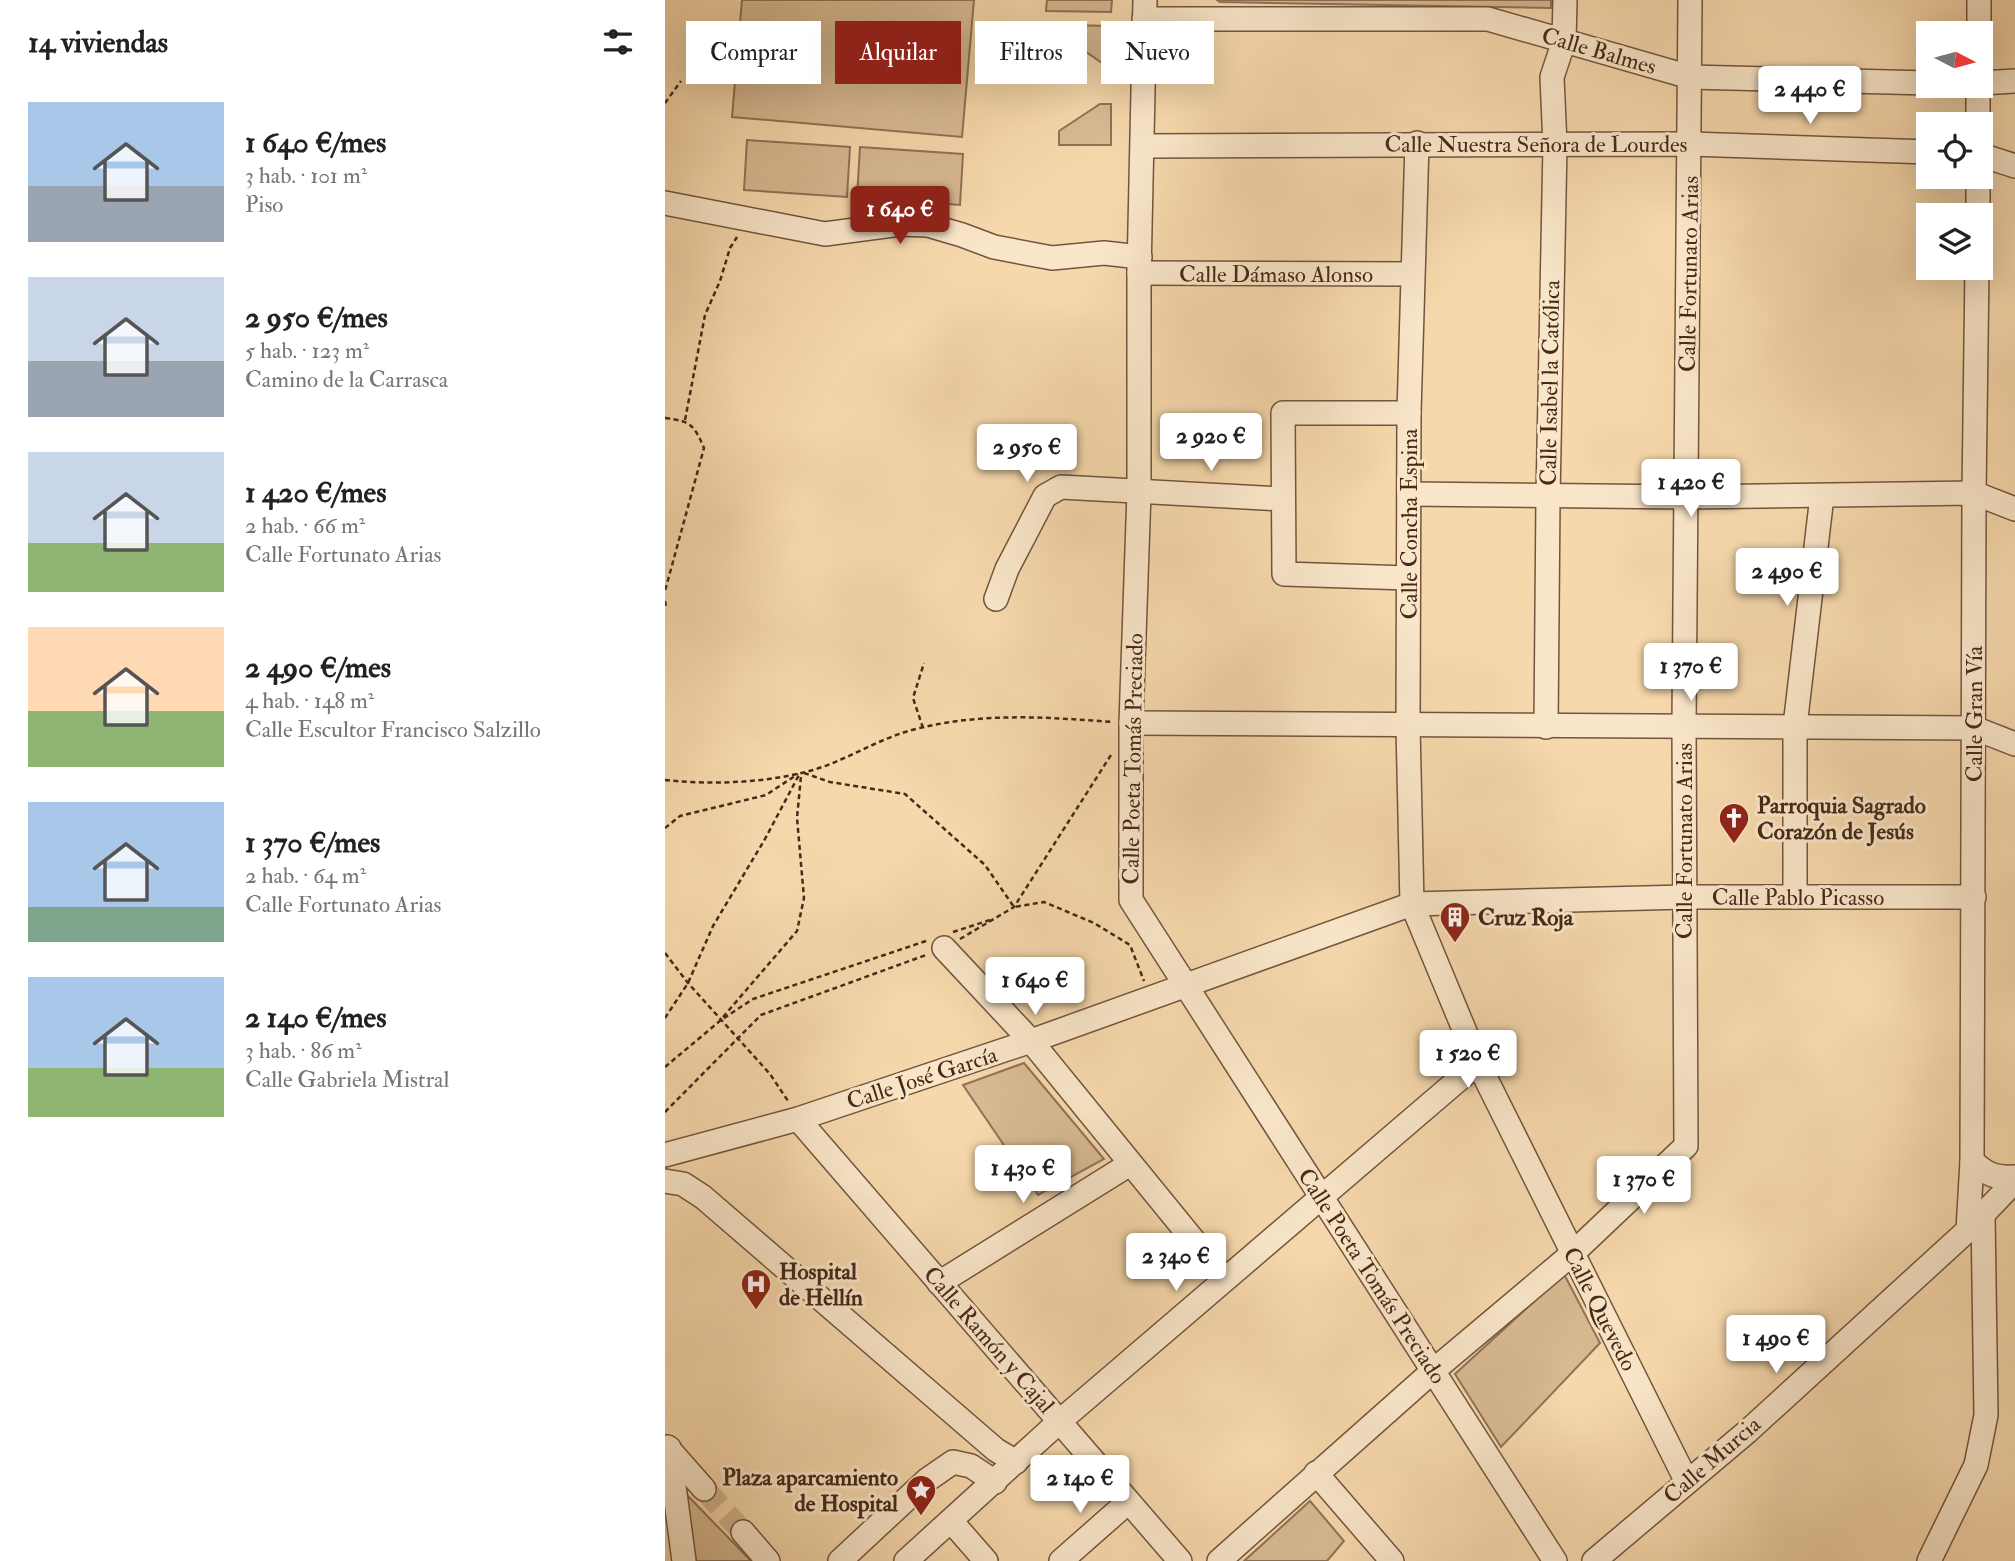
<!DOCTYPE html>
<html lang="es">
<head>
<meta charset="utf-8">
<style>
  :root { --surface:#fff; --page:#f2f2f2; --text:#222; --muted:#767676; --accent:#8f2418 }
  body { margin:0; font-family:"IM FELL Double Pica",serif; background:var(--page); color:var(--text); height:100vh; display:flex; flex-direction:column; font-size:26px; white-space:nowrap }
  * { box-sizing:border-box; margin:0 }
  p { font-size:23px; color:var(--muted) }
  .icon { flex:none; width:38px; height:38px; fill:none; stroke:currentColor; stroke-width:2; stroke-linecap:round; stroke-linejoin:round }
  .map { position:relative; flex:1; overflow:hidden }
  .side { display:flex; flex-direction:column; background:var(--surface); width:665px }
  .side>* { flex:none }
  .hud { position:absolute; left:21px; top:21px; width:665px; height:63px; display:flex; gap:14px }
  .needle { width:46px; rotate:96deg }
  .fabs { position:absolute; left:1251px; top:21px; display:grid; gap:14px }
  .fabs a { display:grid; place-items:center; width:77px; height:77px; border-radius:0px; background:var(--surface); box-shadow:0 7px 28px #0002; font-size:35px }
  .price { position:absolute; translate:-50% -60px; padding:0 16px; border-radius:7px; background:#fff; color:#222; font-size:23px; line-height:46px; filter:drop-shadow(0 2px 4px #0008) }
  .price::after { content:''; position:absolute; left:50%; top:42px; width:21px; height:16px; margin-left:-10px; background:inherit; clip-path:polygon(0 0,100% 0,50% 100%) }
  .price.selected { background:var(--accent); color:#fff }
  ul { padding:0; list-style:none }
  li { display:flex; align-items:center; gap:21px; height:175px; padding:0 28px }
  li span { display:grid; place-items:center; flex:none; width:196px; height:140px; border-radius:0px; color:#555 }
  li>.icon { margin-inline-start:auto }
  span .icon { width:84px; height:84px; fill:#fffc; stroke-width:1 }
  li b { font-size:30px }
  h2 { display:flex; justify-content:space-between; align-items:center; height:84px; padding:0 28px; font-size:30px }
  .chip { padding:0 24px; border-radius:0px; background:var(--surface); box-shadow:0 7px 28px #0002; font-size:24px; line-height:63px }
  .chip.selected { background:var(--accent); color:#fff }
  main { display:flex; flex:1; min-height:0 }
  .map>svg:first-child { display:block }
</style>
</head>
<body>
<main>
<section class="side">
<h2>14 viviendas<svg class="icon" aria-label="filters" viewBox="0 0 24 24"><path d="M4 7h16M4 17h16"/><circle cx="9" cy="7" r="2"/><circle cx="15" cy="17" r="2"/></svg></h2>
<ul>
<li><span style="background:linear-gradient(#a9c7e8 60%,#9aa5b1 0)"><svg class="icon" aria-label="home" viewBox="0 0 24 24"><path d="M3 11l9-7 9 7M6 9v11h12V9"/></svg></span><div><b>1 640 €/mes</b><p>3 hab. · 101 m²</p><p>Piso</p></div></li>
<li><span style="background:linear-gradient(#c9d6e8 60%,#9aa5b1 0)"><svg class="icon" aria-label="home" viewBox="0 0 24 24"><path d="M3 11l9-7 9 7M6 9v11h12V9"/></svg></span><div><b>2 950 €/mes</b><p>5 hab. · 123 m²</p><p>Camino de la Carrasca</p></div></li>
<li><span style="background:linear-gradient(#c9d6e8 65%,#8fb573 0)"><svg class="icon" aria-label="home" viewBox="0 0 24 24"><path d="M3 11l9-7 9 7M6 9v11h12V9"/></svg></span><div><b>1 420 €/mes</b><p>2 hab. · 66 m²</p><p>Calle Fortunato Arias</p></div></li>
<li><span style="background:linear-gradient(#ffd9b3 60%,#8fb573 0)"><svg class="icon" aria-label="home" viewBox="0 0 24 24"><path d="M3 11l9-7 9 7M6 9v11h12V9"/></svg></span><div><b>2 490 €/mes</b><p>4 hab. · 148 m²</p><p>Calle Escultor Francisco Salzillo</p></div></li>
<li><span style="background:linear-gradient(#a9c7e8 75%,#7fa58c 0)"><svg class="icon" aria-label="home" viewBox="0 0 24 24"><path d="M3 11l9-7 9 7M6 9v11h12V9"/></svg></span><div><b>1 370 €/mes</b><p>2 hab. · 64 m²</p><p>Calle Fortunato Arias</p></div></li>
<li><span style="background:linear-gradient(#a9c7e8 65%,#8fb573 0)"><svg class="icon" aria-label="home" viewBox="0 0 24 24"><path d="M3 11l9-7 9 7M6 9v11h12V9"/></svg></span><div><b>2 140 €/mes</b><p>3 hab. · 86 m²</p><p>Calle Gabriela Mistral</p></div></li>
</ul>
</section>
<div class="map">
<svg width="1350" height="1561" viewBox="0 0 1350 1561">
  <rect width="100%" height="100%" fill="#f6d8ac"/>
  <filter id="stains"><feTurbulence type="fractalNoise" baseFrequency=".00286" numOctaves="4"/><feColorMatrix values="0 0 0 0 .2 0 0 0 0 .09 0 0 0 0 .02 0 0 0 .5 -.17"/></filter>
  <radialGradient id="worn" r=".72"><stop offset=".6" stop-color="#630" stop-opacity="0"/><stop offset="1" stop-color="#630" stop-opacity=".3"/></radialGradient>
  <g fill="#d8ba93" stroke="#907256" stroke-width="2">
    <path d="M 77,0 L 309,0 L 297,137 L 67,117 Z"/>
    <path d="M 382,0 L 447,0 L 446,12 L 381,11 Z"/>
    <path d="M 552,0 L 886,0 L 886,8 L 555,2 Z"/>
    <path d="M 400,25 L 447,26 L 447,64 L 437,63 L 394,33 Z"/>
    <path d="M 435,104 L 446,104 L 446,145 L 394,145 L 394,131 Z"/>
    <path d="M 82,140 L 185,147 L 182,197 L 79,190 Z"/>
    <path d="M 195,147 L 298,154 L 295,205 L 192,197 Z"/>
    <path d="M 359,1063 L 439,1159 L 373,1195 L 298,1085 Z"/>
    <path d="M 899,1274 L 935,1343 L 836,1447 L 790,1374 Z"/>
    <path d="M 20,1493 L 86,1561 L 24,1561 Z"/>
    <path d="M 645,1501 L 679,1541 L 662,1561 L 579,1561 Z"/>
  </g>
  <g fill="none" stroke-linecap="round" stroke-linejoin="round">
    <path stroke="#d3b58f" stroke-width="23" stroke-dasharray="23 11" stroke-linecap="butt" d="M 39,1489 L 78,1532"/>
    <g stroke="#73553e" stroke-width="26">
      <g id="minor">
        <path d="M 480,0 L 474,273 L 474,492 L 466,723 L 466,900 L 890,1561"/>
        <path d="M 479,19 L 823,19 L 1025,77 L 1264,83"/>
        <path d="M 1314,33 L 1314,0"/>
        <path d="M 1316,83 L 1350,81"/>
        <path d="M 1313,86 L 1313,124"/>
        <path d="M 752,143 L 744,413 L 743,726 L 747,904 L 813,1063 L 1022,1482"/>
        <path d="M 478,146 L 1026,144 L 1264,152"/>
        <path d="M 1316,155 L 1350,166"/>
        <path d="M 0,203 L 160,234 L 235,224 L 263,225 L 297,235 L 329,247 L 387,258 L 439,253 L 475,257"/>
        <path d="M 1313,215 L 1313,177"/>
        <path d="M 474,273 L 747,274"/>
        <path d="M 744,494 L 1022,497 L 1309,493 L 1350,509"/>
        <path d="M 743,578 L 619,574 L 618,413 L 744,413"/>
        <path d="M 331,599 L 342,569 L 380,496 L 396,487 L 617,499"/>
        <path d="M 466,723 L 1309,728 L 1350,744"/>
        <path d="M 881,727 L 883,497 L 890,145 L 887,77 L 899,41 L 900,0"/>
        <path d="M 1130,897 L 1130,726 L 1157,496"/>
        <path d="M 279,948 L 366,1041 L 560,1279"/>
        <path d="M 133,1119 L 515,1561"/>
        <path d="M 0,1155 L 133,1119 L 366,1041 L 747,904 L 1020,897 L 1309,897"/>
        <path d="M 1307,1161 C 1322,1175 1330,1178 1350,1177"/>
        <path d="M 0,1181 L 18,1184 L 38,1197 L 331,1450 L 351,1462"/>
        <path d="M 1303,1230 L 1307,1161 L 1309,493 L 1312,268"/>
        <path d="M 274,1283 L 465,1164"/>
        <path d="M 2,1447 L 39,1489"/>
        <path d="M 4,1448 L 19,1561"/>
        <path d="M 651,1473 L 727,1561"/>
        <path d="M 286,1521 L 321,1561"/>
        <path d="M 78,1532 L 103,1561"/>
        <path d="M 175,1561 L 262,1480 L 288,1462 L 306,1466 L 330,1482"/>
        <path d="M 241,1561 L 395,1421 L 813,1063"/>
        <path d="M 396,1561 L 463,1502"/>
        <path d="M 554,1561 L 768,1371 L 907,1254 L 1021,1146 L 1019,725 L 1025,0"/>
        <path d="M 929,1561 L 1083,1431 L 1303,1230 L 1350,1181"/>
        <path d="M 1264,1561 L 1311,1465 L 1321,1415 L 1318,1215"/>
      </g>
    </g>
    <g stroke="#472919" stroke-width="2.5" stroke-dasharray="5 3.5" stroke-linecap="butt">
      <path d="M 0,103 L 16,81"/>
      <path d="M 0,418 C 26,421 29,425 39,448 L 0,591"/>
      <path d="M 20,420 L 40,315 L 55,281 L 65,248 L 72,237"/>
      <path d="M 0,601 L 1,607"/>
      <path d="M 258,728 L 248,698 L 259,663"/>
      <path d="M 139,773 L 165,782 L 240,794 L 320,865 L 349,907 L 379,902 L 429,923 L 465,945 L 479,981"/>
      <path d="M 0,780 C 48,785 102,783 148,770 C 182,760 213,739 247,730 C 314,712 380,717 448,722"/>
      <path d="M 0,828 L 15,816 L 101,795 L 133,774"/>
      <path d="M 288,932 L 325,920"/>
      <path d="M 295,939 L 349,907 L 446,755"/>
      <path d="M 0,953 L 23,983 L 105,1074 L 123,1101"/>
      <path d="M 58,1017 L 132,931 L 139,898 L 132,818 L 136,776"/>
      <path d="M 0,1018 L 23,983 L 48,926 L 100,839 L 135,773"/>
      <path d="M 0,1067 L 56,1020 L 88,999 L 261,941"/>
      <path d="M 0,1112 L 96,1015 L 261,955"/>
    </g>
    <use href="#minor" stroke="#f9e6c9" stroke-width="23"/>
  </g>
  <defs>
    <g id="church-pin" transform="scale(1.575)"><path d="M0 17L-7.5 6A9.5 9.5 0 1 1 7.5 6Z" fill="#8f2418" stroke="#f9e6c9"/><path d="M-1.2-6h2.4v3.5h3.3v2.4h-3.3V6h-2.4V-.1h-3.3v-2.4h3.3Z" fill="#fff"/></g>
    <g id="building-pin" transform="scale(1.575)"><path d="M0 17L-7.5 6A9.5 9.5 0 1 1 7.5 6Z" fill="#8f2418" stroke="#f9e6c9"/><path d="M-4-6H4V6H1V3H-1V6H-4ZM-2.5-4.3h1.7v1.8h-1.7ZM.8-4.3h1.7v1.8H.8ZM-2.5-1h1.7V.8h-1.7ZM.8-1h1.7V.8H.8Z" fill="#fff"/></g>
    <g id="hospital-pin" transform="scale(1.575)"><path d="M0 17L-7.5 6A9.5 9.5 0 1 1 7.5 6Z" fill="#8f2418" stroke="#f9e6c9"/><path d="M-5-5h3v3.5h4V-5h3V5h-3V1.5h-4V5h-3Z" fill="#fff"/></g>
    <g id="sight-pin" transform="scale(1.575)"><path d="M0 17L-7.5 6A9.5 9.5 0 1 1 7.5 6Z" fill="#8f2418" stroke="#f9e6c9"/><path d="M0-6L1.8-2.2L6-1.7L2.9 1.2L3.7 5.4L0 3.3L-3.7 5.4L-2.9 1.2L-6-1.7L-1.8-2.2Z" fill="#fff"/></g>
  </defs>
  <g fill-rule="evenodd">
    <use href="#church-pin" x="1069" y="818"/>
    <use href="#building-pin" x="790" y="917"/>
    <use href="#hospital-pin" x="91" y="1284"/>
    <use href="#sight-pin" x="256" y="1490"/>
  </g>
  <g text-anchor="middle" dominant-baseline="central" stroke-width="6" stroke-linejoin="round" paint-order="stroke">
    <g font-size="23" fill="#472919" stroke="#f9e6c9">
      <text transform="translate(934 51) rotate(16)">Calle Balmes</text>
      <text x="871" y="144">Calle Nuestra Señora de Lourdes</text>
      <text x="611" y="274">Calle Dámaso Alonso</text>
      <text transform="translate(1024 274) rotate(-89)">Calle Fortunato Arias</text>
      <text transform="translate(885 383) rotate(-89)">Calle Isabel la Católica</text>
      <text transform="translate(744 524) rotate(-90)">Calle Concha Espina</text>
      <text transform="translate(1309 714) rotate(-90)">Calle Gran Vía</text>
      <text transform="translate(468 759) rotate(-89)">Calle Poeta Tomás Preciado</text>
      <text transform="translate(1019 841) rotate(-90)">Calle Fortunato Arias</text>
      <text x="1133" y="897">Calle Pablo Picasso</text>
      <text transform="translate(257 1078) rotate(-18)">Calle José García</text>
      <text transform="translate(707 1276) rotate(57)">Calle Poeta Tomás Preciado</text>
      <text transform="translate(935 1309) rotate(63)">Calle Quevedo</text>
      <text transform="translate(324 1340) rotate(49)">Calle Ramón y Cajal</text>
      <text transform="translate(1047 1460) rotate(-41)">Calle Murcia</text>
    </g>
    <g font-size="23" font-weight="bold" fill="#472919" stroke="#f9e6c9" text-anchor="start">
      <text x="1092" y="805">Parroquia Sagrado<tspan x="1092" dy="26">Corazón de Jesús</tspan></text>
      <text x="813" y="917">Cruz Roja</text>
      <text x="114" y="1271">Hospital<tspan x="114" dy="26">de Hellín</tspan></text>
      <text x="233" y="1477" text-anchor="end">Plaza aparcamiento<tspan x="233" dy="26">de Hospital</tspan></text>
    </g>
  </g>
  <rect width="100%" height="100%" filter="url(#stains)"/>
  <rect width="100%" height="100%" fill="url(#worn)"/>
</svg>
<div class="fabs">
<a><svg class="needle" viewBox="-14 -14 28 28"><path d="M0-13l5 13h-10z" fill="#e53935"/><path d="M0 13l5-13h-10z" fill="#767676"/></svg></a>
<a><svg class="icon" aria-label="locate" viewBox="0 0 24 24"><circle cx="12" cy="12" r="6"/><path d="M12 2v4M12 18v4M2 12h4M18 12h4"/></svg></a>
<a><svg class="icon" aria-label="layers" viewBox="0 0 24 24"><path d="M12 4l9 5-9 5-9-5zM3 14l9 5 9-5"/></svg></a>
</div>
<b class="price" style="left:1145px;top:126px">2 440 €</b>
<b class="price selected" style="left:235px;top:246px">1 640 €</b>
<b class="price" style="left:546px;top:473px">2 920 €</b>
<b class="price" style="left:362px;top:484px">2 950 €</b>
<b class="price" style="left:1026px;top:519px">1 420 €</b>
<b class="price" style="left:1122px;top:608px">2 490 €</b>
<b class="price" style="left:1026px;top:703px">1 370 €</b>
<b class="price" style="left:370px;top:1017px">1 640 €</b>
<b class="price" style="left:803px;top:1090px">1 520 €</b>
<b class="price" style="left:358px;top:1205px">1 430 €</b>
<b class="price" style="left:979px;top:1216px">1 370 €</b>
<b class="price" style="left:511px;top:1293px">2 340 €</b>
<b class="price" style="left:1111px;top:1375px">1 490 €</b>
<b class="price" style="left:415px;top:1515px">2 140 €</b>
<div class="hud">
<a class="chip">Comprar</a>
<a class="chip selected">Alquilar</a>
<a class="chip">Filtros</a>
<a class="chip">Nuevo</a>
</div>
</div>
</main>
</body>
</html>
